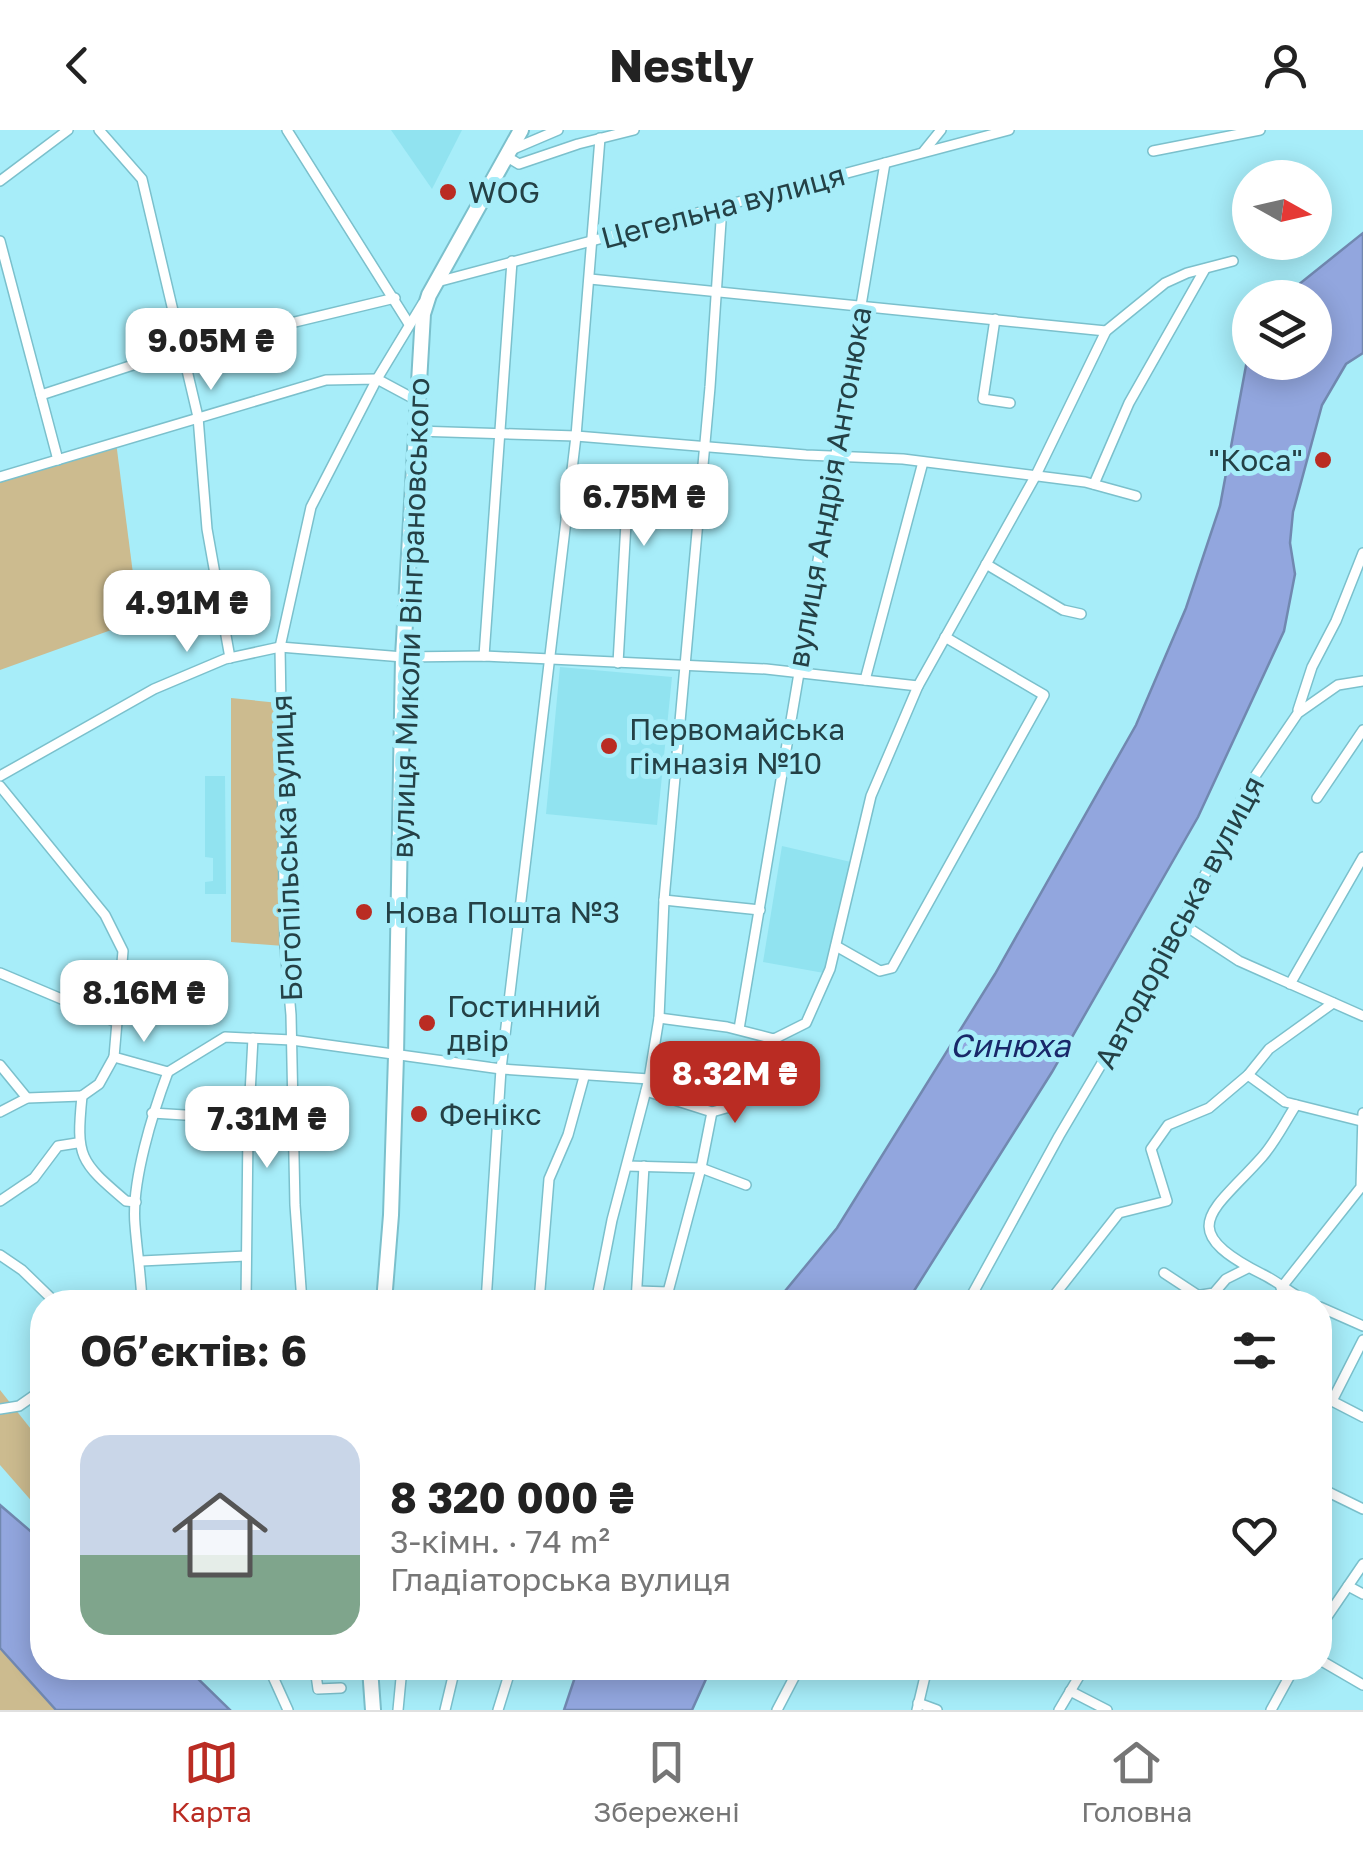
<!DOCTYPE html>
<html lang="uk">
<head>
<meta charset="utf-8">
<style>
  :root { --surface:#fff; --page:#f2f2f2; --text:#222; --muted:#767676; --line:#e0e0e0; --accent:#ba2c23 }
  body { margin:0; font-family:"Golos Text",sans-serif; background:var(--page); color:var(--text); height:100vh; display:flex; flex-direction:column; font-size:38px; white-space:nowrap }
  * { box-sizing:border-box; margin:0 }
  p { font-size:32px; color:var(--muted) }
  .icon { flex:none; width:55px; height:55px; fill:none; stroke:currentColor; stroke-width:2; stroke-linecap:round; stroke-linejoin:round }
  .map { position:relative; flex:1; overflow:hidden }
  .details { position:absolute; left:30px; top:1160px; width:1302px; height:390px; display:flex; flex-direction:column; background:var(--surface); border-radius:40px; box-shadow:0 5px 25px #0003 }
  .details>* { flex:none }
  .needle { width:65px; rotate:98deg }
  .buttons { position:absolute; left:1232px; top:30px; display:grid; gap:20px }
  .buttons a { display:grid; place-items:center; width:100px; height:100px; border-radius:50%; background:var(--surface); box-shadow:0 5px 25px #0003; font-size:50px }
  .price { position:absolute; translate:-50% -85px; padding:0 22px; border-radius:20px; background:#fff; color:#222; font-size:32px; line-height:65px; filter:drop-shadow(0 2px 5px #0008) }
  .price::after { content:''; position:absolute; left:50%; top:60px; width:30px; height:22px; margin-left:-15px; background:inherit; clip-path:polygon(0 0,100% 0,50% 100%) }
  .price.on { background:var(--accent); color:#fff }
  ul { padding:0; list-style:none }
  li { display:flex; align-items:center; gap:30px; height:250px; padding:0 50px }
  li+li { border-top:2px solid var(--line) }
  li span { display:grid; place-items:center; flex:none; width:280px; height:200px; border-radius:30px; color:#555 }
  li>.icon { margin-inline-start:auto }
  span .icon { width:120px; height:120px; fill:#fffc; stroke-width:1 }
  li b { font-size:42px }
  h2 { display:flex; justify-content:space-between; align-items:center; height:120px; padding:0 50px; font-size:42px }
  header { display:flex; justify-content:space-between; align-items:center; height:130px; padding:0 50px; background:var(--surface); font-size:45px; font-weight:700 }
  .dock { display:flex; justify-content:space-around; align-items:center; height:140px; border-top:2px solid var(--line); background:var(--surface); font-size:28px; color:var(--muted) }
  .dock a { display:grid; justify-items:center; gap:5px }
  .dock .on { color:var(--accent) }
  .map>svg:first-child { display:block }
</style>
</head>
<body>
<header><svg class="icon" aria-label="back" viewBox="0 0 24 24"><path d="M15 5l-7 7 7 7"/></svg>Nestly<svg class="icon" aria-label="person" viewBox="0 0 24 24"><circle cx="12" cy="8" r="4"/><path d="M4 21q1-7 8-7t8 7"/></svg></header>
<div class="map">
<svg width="1363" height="1580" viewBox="0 0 1363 1580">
  <rect width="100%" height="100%" fill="#a7edf9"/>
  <g fill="#91e3f0">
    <path d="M 391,0 L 462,0 L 432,59 Z"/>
    <path d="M 560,537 L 672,547 L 657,695 L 546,684 Z"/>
    <path d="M 205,646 L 225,646 L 226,764 L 205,764 L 205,752 L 213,751 L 213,728 L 205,727 Z"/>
    <path d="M 782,716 L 851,732 L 824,843 L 763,832 Z"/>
  </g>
  <g fill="#ccbb8f">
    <path d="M 116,312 L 139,490 L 0,540 L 0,348 Z"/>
    <path d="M 231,568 L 279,573 L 284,816 L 231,812 Z"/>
    <path d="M 0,1260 L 42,1313 L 42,1383 L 0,1335 Z"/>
    <path d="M 0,1518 L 56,1580 L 0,1580 Z"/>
  </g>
  <g fill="#92a6de" stroke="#7188b0" stroke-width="2.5">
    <path d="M 1363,103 L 1363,223 L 1346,234 L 1322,275 L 1293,382 L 1290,413 L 1295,444 L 1284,501 L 1198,687 L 1052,942 L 907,1172 L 776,1172 L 837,1098 L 995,844 L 1136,595 L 1186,478 L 1220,376 L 1250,214 L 1250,232 L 1315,232 L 1315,168 L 1283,167 Z"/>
    <path d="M 0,1375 L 42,1411 L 42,1538 L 187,1538 L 230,1580 L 56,1580 L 0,1518 Z"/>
    <path d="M 578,1538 L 711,1538 L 692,1580 L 564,1580 Z"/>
  </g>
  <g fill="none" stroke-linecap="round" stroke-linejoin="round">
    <g stroke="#7bc0cc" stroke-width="12">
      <g id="street">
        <path d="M 99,0 L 142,49 L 198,287 L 207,399 L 230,528"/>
        <path d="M 287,0 L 409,194"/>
        <path d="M 511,20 L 558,0"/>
        <path d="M 924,21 L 941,0"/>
        <path d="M 1153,21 L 1260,0"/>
        <path d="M 507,27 L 519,34 L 578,14 L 634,0"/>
        <path d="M 0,51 L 68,0"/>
        <path d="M 0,111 L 58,330"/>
        <path d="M 590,149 L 1106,201"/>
        <path d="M 437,152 L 1009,0"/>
        <path d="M 995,189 L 983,269 L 1010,273"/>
        <path d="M 41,265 L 182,219 L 395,168"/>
        <path d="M 416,301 L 576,306 L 806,325 L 903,329 L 1085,352 L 1136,366"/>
        <path d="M 0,347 L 326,250 L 377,249 L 418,271"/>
        <path d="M 1094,354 L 1129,273 L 1205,139"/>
        <path d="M 566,388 L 626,393 L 618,533"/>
        <path d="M 986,434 L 1063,480 L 1081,484"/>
        <path d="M 484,526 L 512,131"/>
        <path d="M 865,550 L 923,332"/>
        <path d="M 1298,580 L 1312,537 L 1336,491 L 1363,423"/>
        <path d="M 0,646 L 154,559 L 225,529 L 280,517 L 403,527 L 484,526 L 766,539 L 918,556"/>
        <path d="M 0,656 L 105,785 L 123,821 L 114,927 L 168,942"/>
        <path d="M 1317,668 L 1363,600"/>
        <path d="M 664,770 L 760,780"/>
        <path d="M 1181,793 L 1239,831 L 1363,886"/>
        <path d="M 836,816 L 880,841 L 892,838 L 1044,565 L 945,507"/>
        <path d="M 0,843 L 116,892"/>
        <path d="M 1290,854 L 1363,727"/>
        <path d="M 659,888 L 727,897 L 774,909 L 806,893 L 830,839 L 871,666 L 892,617 L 918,556 L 1036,345 L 1106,201 L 1165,153 L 1187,143 L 1233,131"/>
        <path d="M 739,899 L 885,33"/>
        <path d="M 0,935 L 27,968"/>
        <path d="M 168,942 L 225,907 L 292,910 L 501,939 L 649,949"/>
        <path d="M 1248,945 L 1285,972 L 1361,991"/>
        <path d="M 646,961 L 712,982 L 740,974 L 774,909"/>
        <path d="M 82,966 C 76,1027 79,1031 126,1071 L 136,1072"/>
        <path d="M 82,966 L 99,954 L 114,927"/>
        <path d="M 1296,975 C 1285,992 1276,1011 1262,1027 C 1214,1081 1172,1099 1262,1144 C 1279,1152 1292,1165 1309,1172"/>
        <path d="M 0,982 L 27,968 L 82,966"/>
        <path d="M 152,983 L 249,989"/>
        <path d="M 627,1036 L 701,1038 L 746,1055"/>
        <path d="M 0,1071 L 34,1048 L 58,1016 L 77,1013"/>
        <path d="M 0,1125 L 22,1140 L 55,1172"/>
        <path d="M 141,1131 L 246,1126"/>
        <path d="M 1164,1143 L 1199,1166"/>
        <path d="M 1281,1158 L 1361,1057 L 1363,983"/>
        <path d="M 638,1161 L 668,1162 L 701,1038 L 712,982"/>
        <path d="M 142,1172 C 141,1146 137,1121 135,1095 C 131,1052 153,982 168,942"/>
        <path d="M 246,1172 L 248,1001 L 253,908"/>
        <path d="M 302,1172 L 295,1075 L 291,885 L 285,817 L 280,517 L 311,377 L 377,249 L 423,173"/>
        <path d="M 486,1172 L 501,939 L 576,306 L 600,8"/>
        <path d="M 539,1172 L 549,1049 L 568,1005 L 584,947"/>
        <path d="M 596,1172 L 612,1090 L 649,949 L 659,888 L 664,770 L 710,257 L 722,76"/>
        <path d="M 636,1172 L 644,1036"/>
        <path d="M 968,1172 L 1059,1006 L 1167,823 L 1247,658 L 1298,583 L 1338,555 L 1363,551"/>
        <path d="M 1049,1172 L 1119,1083 L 1167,1071 L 1151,1019 L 1168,995 L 1209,978 L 1248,945 L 1269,919 L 1333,873"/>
        <path d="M 1157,1172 L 1214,1163 L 1226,1149 L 1248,1138"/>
        <path d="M 1320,1177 L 1363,1196"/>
        <path d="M 1363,1210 L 1332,1271 L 1363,1287"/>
        <path d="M 0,1279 L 19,1276 L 42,1260"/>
        <path d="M 1320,1358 L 1363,1379"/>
        <path d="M 1348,1456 L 1363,1464"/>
        <path d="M 1320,1497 L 1363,1434"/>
        <path d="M 1320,1530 L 1363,1555"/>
        <path d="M 269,1538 L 288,1580"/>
        <path d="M 315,1538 L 318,1559 L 341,1558"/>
        <path d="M 1070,1561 L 1107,1580"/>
        <path d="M 918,1573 L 937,1580"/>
        <path d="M 398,1580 L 402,1538"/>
        <path d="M 445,1580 L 455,1538"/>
        <path d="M 498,1580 L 511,1538"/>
        <path d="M 777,1580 L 799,1538"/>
        <path d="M 917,1580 L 927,1538"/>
        <path d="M 1059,1580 L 1084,1538"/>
        <path d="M 1271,1580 L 1294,1538"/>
      </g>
    </g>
    <g stroke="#7bc0cc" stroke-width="18">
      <g id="primary">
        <path d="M 384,1172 L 391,1085 L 396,926 L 403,527 L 423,184 L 429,165 L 521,0"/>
        <path d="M 370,1538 L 373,1580"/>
      </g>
    </g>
    <use href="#street" stroke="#fff" stroke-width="9"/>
    <use href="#primary" stroke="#fff" stroke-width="14"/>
  </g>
  <g fill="#ba2c23" stroke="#a7edf9" stroke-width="4">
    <circle cx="448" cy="62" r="10"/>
    <circle cx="1323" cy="330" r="10"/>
    <circle cx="609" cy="616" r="10"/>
    <circle cx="364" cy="782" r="10"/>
    <circle cx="427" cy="893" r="10"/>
    <circle cx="419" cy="984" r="10"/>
  </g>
  <g text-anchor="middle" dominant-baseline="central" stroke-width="10" stroke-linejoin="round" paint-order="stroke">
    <g font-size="30" fill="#244146" stroke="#a7edf9" text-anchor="start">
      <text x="468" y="62">WOG</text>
      <text x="1303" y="330" text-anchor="end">"Коса"</text>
      <text x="629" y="599">Первомайська<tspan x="629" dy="34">гімназія №10</tspan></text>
      <text x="384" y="782">Нова Пошта №3</text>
      <text x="447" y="876">Гостинний<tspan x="447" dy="34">двір</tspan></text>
      <text x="439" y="984">Фенікс</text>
    </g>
    <g font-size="30" fill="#244146" stroke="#a7edf9">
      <text transform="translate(723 76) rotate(-15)">Цегельна вулиця</text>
      <text transform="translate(829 357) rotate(-80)">вулиця Андрія Антонюка</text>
      <text transform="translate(410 488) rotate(-88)">вулиця Миколи Вінграновського</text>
      <text transform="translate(286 718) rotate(-92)">Богопільська вулиця</text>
      <text transform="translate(1179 792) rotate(-62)">Автодорівська вулиця</text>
    </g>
    <g font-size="32" font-style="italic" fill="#192869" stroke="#a7edf9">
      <text x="1010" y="915">Синюха</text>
    </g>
  </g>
</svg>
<div class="buttons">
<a><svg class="needle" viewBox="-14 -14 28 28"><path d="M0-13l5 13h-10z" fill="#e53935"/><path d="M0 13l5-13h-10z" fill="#767676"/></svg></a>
<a><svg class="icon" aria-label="layers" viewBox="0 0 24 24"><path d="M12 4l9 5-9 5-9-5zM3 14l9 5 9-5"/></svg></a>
</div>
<b class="price" style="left:211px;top:263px">9.05M ₴</b>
<b class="price" style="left:644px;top:419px">6.75M ₴</b>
<b class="price" style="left:187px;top:525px">4.91M ₴</b>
<b class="price" style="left:144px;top:915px">8.16M ₴</b>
<b class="price on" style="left:735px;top:996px">8.32M ₴</b>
<b class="price" style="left:267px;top:1041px">7.31M ₴</b>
<section class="details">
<h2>Об’єктів: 6<svg class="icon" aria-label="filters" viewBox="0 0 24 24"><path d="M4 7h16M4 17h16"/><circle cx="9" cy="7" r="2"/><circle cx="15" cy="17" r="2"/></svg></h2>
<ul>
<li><span style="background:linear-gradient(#c9d6e8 60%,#7fa58c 0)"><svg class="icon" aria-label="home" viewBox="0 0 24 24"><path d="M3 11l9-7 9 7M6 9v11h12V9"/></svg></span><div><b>8 320 000 ₴</b><p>3-кімн. · 74 m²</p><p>Гладіаторська вулиця</p></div><svg class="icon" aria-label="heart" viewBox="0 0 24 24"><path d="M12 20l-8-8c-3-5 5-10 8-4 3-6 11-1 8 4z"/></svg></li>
</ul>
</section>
</div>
<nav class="dock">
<a class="on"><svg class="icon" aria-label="map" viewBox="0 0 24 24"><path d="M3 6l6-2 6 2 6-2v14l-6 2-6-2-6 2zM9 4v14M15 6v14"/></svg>Карта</a>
<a><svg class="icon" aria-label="saved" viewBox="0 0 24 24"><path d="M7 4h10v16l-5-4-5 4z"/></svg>Збережені</a>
<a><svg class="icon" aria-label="home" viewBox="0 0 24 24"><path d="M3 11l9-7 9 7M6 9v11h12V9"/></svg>Головна</a>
</nav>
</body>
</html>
